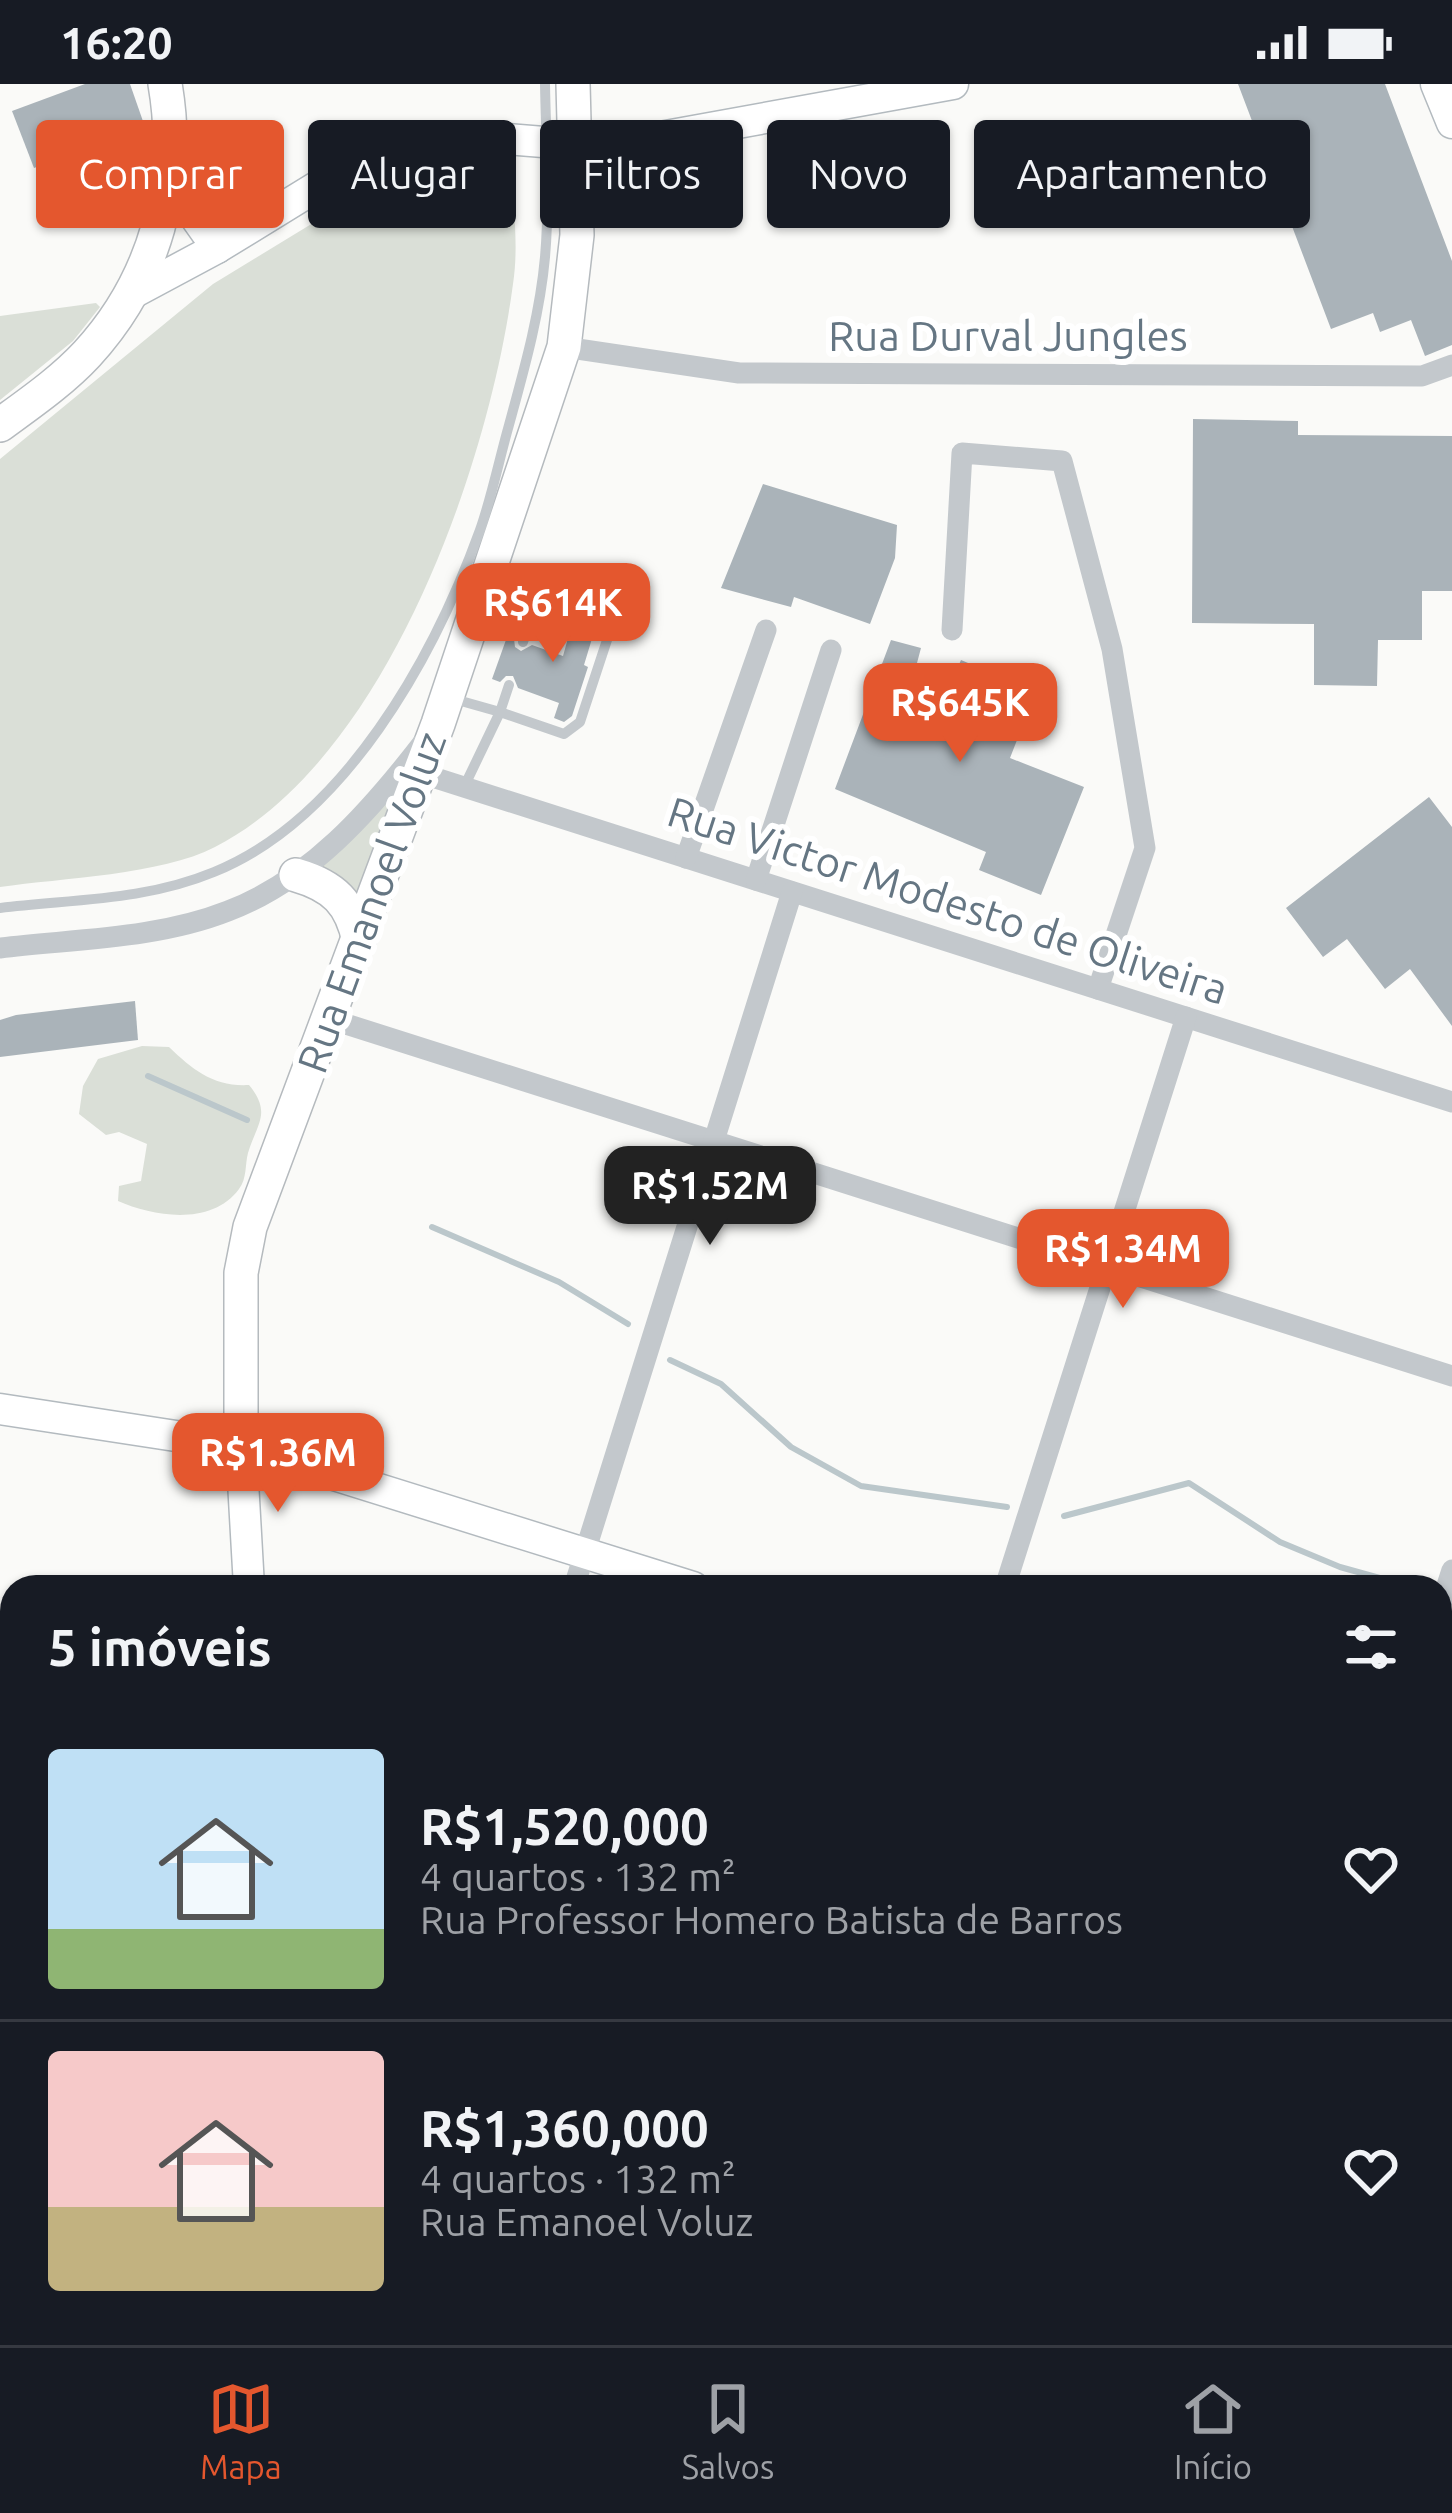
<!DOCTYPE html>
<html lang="pt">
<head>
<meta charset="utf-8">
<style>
  :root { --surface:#171b24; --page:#242831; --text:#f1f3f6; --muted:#9ea1a6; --line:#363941; --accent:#e4572e }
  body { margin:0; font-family:Ubuntu,sans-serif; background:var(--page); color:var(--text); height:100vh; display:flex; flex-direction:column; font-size:45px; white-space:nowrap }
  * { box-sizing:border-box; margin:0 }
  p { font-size:39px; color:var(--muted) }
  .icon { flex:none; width:66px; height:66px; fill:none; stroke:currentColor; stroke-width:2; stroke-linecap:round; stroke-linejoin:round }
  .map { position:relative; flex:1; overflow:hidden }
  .panel { position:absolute; left:0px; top:1491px; width:1452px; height:771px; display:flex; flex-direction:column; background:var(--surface); border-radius:36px 36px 0 0; box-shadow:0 3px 9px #0004 }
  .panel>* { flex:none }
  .hud { position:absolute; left:36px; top:36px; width:1380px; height:108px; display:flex; gap:24px }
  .price { position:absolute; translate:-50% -102px; padding:0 27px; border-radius:24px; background:var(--accent); color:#fff; font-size:39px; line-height:78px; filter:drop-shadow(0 3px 6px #0008) }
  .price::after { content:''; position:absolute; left:50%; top:72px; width:36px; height:27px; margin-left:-18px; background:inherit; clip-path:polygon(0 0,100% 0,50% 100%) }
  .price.selected { background:#222; color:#fff }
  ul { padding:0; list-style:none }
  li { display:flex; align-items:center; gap:36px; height:300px; padding:0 48px }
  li+li { border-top:3px solid var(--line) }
  li span { display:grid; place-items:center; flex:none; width:336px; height:240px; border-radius:12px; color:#555 }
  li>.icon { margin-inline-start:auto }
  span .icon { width:144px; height:144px; fill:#fffc; stroke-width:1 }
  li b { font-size:51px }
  h2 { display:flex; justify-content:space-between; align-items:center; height:144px; padding:0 48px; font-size:51px }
  .tag { padding:0 42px; border-radius:12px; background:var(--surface); box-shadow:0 3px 9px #0004; font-size:42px; line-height:108px }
  .tag.selected { background:var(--accent); color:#fff }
  .status { display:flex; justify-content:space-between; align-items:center; height:84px; padding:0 60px; background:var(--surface); direction:ltr }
  .status svg { height:33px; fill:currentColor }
  .dock { display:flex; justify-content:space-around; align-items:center; height:168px; border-top:3px solid var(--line); background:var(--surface); font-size:33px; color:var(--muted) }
  .dock a { display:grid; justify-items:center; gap:6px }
  .dock .selected { color:var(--accent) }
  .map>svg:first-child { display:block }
</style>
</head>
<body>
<div class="status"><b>16:20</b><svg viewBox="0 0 49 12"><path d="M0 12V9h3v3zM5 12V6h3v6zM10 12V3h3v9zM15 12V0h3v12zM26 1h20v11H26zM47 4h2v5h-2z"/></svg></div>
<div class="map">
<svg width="1452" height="2261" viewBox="0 0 1452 2261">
  <rect width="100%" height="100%" fill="#fafaf8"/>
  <g fill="#dadfd7">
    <path d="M 511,82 C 513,121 519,161 513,200 C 489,381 387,675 215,763 C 161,791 62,794 0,803 L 0,375 L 213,200 L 336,125 L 368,113 Z"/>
    <path d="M 96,219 L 100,223 L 73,257 L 0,316 L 0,232 Z"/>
    <path d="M 395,704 L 406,710 L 361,836 L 313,787 Z"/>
    <path d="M 142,962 L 169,963 C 193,986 214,1003 249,1001 C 272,1029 257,1039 248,1069 C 245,1080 247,1095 239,1105 C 212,1142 154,1133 118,1117 L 119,1102 L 141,1097 L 147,1060 L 119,1048 L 106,1051 L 79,1030 L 83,1002 L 98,975 Z"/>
  </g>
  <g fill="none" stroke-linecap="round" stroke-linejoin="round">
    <g stroke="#bbc7cb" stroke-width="6">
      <path d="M 148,992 L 247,1036"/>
      <path d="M 432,1143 L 559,1198 L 628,1240"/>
      <path d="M 670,1276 L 721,1300 L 791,1363 L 861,1402 L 1007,1423"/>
      <path d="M 1064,1432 L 1189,1399 L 1280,1458 L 1340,1483 L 1412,1503"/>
    </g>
  </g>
  <g fill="#aab3b9">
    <path d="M 85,0 L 130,0 L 145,43 L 34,84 L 12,27 Z"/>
    <path d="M 1238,0 L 1385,0 L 1452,177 L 1452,261 L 1425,272 L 1411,236 L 1380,248 L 1373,229 L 1331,245 Z"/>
    <path d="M 1193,335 L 1298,337 L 1298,351 L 1452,352 L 1452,507 L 1422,507 L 1422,556 L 1378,556 L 1377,602 L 1314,601 L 1314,540 L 1192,539 Z"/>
    <path d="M 763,400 L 897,441 L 895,474 L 870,540 L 794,513 L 791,523 L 721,504 Z"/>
    <path d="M 581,512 L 603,519 L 600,529 L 589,536 L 594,548 L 584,581 L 588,583 L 572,632 L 564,638 L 554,634 L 559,619 L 518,604 L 513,592 L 506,592 L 500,598 L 492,595 L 507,553 L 514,555 L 515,563 L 521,567 L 532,561 L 563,572 L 572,540 L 580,539 L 584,533 L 578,522 Z"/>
    <path d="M 891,556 L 921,564 L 917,579 L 954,592 L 961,576 L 1043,611 L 1031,641 L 1024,638 L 1010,674 L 1084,703 L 1041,811 L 979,786 L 986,768 L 835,705 Z"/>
    <path d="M 1429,713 L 1452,743 L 1452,942 L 1410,885 L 1385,905 L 1347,855 L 1323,873 L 1286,824 Z"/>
    <path d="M 135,917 L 138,956 L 0,973 L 0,936 L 16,931 Z"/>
  </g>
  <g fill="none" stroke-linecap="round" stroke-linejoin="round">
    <g stroke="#b3babf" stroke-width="33">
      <g id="secondary">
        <path d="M 1436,0 L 1452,39"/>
        <path d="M 169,96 L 217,164"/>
        <path d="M 133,209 L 217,164 L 344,86 L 382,74 L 463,58 L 507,55 L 605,63 L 953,0"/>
        <path d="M 0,1325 L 241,1362 L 693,1503"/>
        <path d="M 241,1362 L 249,1503"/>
        <path d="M 0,1672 L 12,1674"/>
        <path d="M 1440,1737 L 1452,1741"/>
        <path d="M 269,2261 L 270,2250"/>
      </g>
    </g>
    <g stroke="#b5babe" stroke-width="36">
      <g id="primary">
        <path d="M 0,341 C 30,319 62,297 87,270 C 155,196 182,98 165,0"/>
        <path d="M 296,791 C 334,802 351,819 359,857"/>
        <path d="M 241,1362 L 241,1189 L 250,1143 L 438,640 L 564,263 L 577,151 L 573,0"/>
      </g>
    </g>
    <g stroke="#c3c8cc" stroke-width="10">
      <path d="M 498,486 L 537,518 L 523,558"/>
      <path d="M 537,518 L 575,531"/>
      <path d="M 454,615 L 500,628 L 509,601"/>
      <path d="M 464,703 L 500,628 L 564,650 L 580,638 L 608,553 L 606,544 L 598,538"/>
      <path d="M 0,824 C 74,815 144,817 214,788 C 345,735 434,573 480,446 C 492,412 499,376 509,341 C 524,286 540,230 545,173 C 550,116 546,57 545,0"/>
    </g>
    <g stroke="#c3c8cc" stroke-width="21">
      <path d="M 564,263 L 739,289 L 1422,292 L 1452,281"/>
      <path d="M 952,546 L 962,369 L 1062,377 L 1112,565 L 1145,764 L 1098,905"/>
      <path d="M 420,689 L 1452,1018"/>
      <path d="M 686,774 L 766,546"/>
      <path d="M 756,796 L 831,566"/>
      <path d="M 0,864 C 75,855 157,855 228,827 C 310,796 370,727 422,660"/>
      <path d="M 330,935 L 1452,1292"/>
      <path d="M 574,1503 L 792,808"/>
      <path d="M 1005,1503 L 1186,933"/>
      <path d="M 1440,1523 L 1452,1486"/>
      <path d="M 0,2018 L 12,2020"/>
      <path d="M 1440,2043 L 1452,2047"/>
      <path d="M 602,2250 L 619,2261"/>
      <path d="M 1263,2250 L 1297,2261"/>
      <path d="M 765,2261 L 768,2250"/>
      <path d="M 1200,2261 L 1204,2250"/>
    </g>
    <use href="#secondary" stroke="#fff" stroke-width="30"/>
    <use href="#primary" stroke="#fff" stroke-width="33"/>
  </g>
  <g text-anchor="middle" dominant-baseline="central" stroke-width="12" stroke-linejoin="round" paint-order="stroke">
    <g font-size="42" fill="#657683" stroke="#fff">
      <text x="1008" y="251">Rua Durval Jungles</text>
      <text transform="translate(948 816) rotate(18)">Rua Victor Modesto de Oliveira</text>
      <text transform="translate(371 818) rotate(-70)">Rua Emanoel Voluz</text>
    </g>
  </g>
</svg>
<b class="price" style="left:553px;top:581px">R$614K</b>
<b class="price" style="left:960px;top:681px">R$645K</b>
<b class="price selected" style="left:710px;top:1164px">R$1.52M</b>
<b class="price" style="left:1123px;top:1227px">R$1.34M</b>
<b class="price" style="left:278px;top:1431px">R$1.36M</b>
<div class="hud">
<a class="tag selected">Comprar</a>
<a class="tag">Alugar</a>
<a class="tag">Filtros</a>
<a class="tag">Novo</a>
<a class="tag">Apartamento</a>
</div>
<section class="panel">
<h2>5 imóveis<svg class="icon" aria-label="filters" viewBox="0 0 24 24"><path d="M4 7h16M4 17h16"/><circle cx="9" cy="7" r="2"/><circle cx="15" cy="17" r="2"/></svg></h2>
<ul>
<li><span style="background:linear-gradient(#bfe0f5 75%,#8fb573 0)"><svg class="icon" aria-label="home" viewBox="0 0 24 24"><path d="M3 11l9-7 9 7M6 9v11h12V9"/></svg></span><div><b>R$1,520,000</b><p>4 quartos · 132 m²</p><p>Rua Professor Homero Batista de Barros</p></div><svg class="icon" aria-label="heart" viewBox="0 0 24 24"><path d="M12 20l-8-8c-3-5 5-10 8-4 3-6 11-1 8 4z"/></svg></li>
<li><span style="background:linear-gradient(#f6c9c9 65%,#c2b280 0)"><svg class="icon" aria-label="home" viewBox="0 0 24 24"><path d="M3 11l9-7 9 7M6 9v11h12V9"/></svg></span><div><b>R$1,360,000</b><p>4 quartos · 132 m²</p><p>Rua Emanoel Voluz</p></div><svg class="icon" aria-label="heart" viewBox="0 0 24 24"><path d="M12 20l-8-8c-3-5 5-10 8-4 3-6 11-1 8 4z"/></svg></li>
</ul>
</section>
</div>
<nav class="dock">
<a class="selected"><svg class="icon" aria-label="map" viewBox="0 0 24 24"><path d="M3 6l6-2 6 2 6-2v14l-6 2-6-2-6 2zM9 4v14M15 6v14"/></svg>Mapa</a>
<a><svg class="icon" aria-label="saved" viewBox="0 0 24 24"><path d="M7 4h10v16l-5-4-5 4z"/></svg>Salvos</a>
<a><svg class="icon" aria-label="home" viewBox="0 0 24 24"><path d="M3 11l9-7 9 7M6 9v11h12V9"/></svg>Início</a>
</nav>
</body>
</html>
